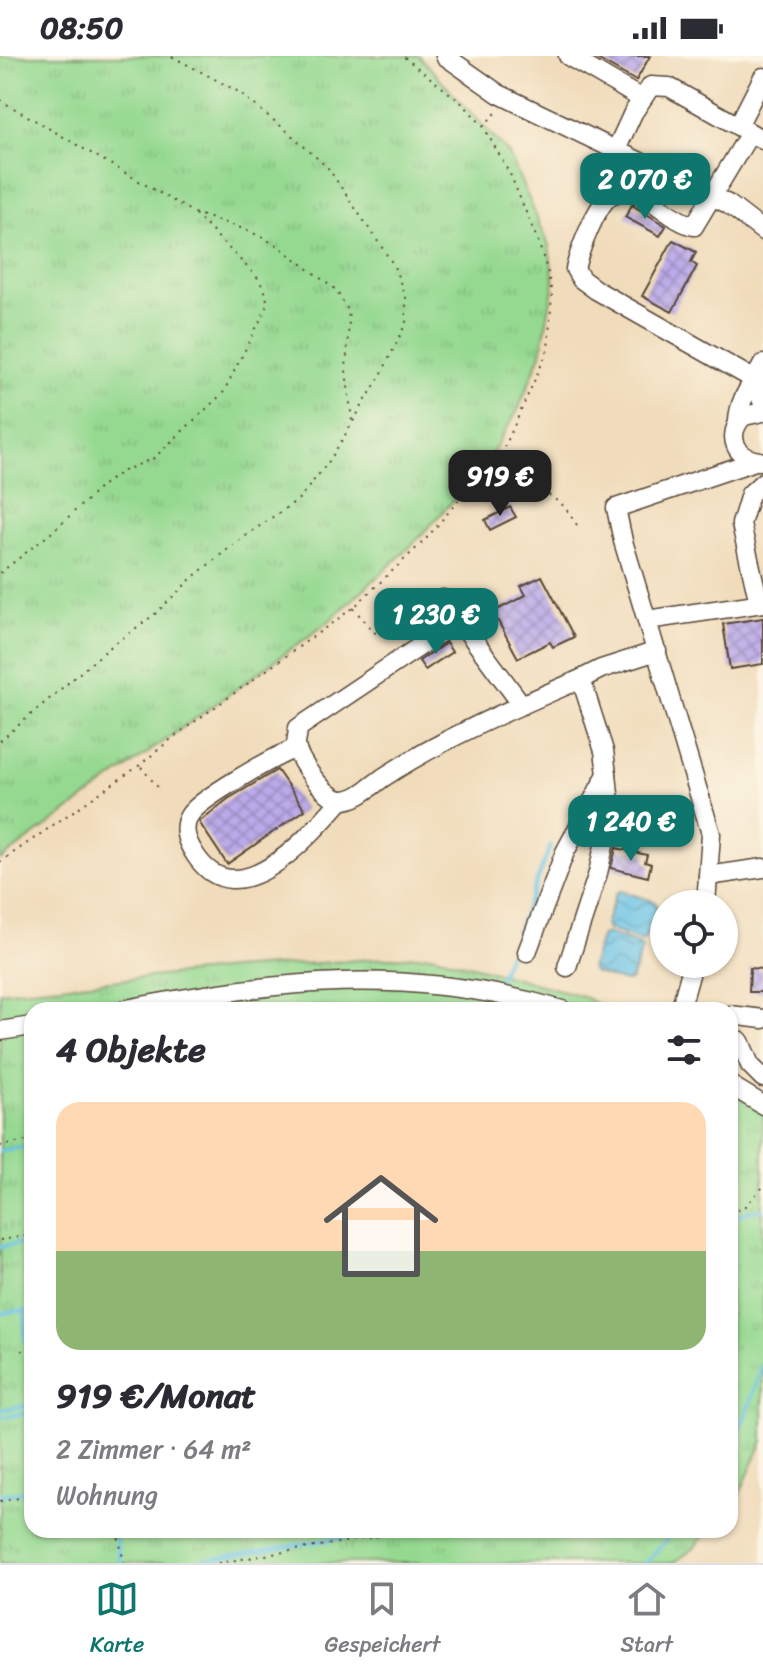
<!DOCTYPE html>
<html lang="de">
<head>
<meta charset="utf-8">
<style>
  :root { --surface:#fff; --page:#f2f2f3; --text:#2b2b33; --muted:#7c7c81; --line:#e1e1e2; --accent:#0f766e }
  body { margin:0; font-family:Sriracha,sans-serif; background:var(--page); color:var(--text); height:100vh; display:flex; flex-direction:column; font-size:30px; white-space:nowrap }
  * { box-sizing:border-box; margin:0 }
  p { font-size:26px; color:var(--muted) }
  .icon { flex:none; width:44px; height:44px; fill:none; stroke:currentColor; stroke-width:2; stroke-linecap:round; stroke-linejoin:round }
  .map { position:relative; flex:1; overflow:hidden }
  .side { position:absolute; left:24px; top:946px; width:714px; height:536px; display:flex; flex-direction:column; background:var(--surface); border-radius:24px; box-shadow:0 2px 6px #0004 }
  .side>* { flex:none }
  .tools { position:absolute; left:650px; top:834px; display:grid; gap:16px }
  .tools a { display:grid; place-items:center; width:88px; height:88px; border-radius:50%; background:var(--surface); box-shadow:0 2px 6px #0004; font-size:40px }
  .price { position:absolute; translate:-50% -68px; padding:0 18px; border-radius:16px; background:var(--accent); color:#fff; font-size:26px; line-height:52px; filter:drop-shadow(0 2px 4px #0008) }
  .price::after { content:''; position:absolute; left:50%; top:48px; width:24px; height:18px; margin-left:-12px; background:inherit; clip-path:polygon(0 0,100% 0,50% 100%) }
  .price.selected { background:#222; color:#fff }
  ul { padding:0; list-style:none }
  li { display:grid; align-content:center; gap:16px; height:424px; padding:0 32px }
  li+li { border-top:2px solid var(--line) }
  li span { display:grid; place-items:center; height:248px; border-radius:24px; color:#555 }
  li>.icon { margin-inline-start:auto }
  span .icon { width:144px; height:144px; fill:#fffc; stroke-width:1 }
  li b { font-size:34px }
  h2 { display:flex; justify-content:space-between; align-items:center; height:96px; padding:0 32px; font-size:34px }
  .status { display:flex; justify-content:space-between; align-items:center; height:56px; padding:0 40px; background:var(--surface); direction:ltr }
  .status svg { height:22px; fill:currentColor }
  .tab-bar { display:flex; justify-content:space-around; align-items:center; height:112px; border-top:2px solid var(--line); background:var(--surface); font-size:22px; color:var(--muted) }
  .tab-bar a { display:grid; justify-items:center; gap:4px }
  .tab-bar .selected { color:var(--accent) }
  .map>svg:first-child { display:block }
</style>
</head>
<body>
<div class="status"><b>08:50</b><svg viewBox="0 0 49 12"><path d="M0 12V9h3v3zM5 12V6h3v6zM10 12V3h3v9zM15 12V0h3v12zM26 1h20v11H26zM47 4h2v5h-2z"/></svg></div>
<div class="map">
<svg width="763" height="1507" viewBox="0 0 763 1507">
  <defs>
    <pattern id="grass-tufts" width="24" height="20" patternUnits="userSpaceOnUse" patternTransform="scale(2)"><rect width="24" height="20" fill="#95d991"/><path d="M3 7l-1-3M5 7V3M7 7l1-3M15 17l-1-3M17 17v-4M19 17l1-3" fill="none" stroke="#81ba7d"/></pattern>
    <pattern id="water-waves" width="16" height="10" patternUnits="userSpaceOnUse" patternTransform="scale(2)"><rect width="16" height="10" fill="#68c3e6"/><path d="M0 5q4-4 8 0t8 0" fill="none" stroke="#579fba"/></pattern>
    <pattern id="building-cross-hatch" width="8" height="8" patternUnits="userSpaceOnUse" patternTransform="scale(2)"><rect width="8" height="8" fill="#bbaae9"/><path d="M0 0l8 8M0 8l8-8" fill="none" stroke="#998bbc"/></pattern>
  </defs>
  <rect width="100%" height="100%" fill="#fcf5e5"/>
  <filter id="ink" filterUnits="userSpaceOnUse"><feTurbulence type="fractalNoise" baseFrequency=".0125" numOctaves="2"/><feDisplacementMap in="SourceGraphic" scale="16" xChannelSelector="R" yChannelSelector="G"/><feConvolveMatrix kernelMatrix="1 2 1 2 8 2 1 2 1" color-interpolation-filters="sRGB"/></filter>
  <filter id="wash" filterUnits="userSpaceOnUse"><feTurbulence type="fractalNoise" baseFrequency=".006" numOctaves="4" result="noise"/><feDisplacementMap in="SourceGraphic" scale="32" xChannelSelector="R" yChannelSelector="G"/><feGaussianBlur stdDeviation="1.8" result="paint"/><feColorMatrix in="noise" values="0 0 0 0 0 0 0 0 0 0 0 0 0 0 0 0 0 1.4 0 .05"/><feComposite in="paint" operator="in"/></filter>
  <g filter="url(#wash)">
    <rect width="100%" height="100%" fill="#f0dbba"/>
    <g fill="url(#grass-tufts)" stroke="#688258" stroke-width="2">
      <path d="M 0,0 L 419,0 L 509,98 L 549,189 L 554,226 L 541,298 L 518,354 L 489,402 L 453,445 L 412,489 L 327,567 L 0,804 Z"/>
      <path d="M 432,899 L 582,940 L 608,954 L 32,954 L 32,1474 L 709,1474 L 693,1493 L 673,1507 L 0,1507 L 0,936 L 231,913 Z"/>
      <path d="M 730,1018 L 763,1040 L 763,1385 L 739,1439 L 730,1449 Z"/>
    </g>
    <g fill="url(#water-waves)" stroke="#527682" stroke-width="2">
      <path d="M 620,835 L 654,845 L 657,849 L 645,883 L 641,885 L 607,873 L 605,869 L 616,837 Z"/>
      <path d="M 606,877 L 640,889 L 642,893 L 631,924 L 625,926 L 593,916 L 591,911 L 602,879 Z"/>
    </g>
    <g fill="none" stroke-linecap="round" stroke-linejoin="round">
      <g stroke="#68c3e6" stroke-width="4">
        <path d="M 517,876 L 551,789"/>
        <path d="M 496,931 L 509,897"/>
        <path d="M 0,1095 L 32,1089"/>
        <path d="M 730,1164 L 747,1156 L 763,1154"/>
        <path d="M 0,1191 L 32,1185"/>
        <path d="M 25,1255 L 25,1285"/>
        <path d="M 0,1258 L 14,1255 L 32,1255"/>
        <path d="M 0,1354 L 32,1349"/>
        <path d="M 0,1362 L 32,1356"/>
        <path d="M 730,1395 L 745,1361 L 763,1306"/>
        <path d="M 0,1439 L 32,1434"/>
        <path d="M 114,1474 L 120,1507"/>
        <path d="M 188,1507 L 389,1474"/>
        <path d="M 645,1507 L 676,1474"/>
      </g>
    </g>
    <g id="blocks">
      <g fill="url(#building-cross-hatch)">
        <path d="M 592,0 L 650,0 L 636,25 Z"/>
        <path d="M 632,149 L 666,170 L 660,180 L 625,161 Z"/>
        <path d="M 673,184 L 696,196 L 691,206 L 697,210 L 672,256 L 642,240 Z"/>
        <path d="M 510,451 L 516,461 L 490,474 L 485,464 Z"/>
        <path d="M 542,520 L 574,581 L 553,591 L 550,586 L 518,602 L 493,556 L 526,539 L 521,530 Z"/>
        <path d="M 763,562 L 763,608 L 730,613 L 723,568 Z"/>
        <path d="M 446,587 L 452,596 L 425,614 L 419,605 Z"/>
        <path d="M 277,714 L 305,754 L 227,808 L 199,766 L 228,743 Z"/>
        <path d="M 616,792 L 647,799 L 645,806 L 651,808 L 648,821 L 611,812 Z"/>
        <path d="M 750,912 L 763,913 L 763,936 L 749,936 Z"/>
      </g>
    </g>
  </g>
  <g filter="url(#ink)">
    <use href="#blocks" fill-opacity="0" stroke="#564535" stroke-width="2"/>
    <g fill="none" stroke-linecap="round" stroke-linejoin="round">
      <g stroke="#564535" stroke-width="21">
        <g id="minor">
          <path d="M 445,0 L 499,38 L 728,148 L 763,175"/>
          <path d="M 568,0 L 642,43"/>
          <path d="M 738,70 L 763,21"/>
          <path d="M 750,77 L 694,170 C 672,165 656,143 634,137 C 626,134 617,135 610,140 C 596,150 579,196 575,213 L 581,223 L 596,234 L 755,324 L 763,348"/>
          <path d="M 616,94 L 633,57 L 651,30 L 669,31 L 763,84"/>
          <path d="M 738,365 C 739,341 753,328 763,308"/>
          <path d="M 760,405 C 735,403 725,378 744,360 L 763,356"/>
          <path d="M 443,543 L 459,564 L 298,672 C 298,677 296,685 296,690 C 298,704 326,744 342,744 C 358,744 372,729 384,721 C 445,681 514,652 581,623"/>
          <path d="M 759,547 L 741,468 L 750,438 L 763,426"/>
          <path d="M 459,564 L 522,649"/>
          <path d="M 647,564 L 763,547"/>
          <path d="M 296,692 C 276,700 198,743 189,760 C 181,774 188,788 196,800 C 239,864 311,778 341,744"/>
          <path d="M 708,820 L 763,812"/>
          <path d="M 706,848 L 711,778 L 623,485 L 616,452 L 755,405"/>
          <path d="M 527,896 L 565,796 L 607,718 L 604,695 L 581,623 L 601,613 L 657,595"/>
          <path d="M 567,911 L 598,817 L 611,758 L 607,718"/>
          <path d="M 122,954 C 276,924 408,909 562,954"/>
          <path d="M 682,954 L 681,951 L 693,908"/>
          <path d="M 730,959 L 763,963"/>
          <path d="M 0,975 L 32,970"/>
          <path d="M 730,981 L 740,985 L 750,1009 L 763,1022"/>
          <path d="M 730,1029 L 763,1049"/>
        </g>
      </g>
      <g stroke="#564535" stroke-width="2" stroke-dasharray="2 6" stroke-linecap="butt">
        <path d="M 0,44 L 194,157 L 247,174 L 277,189 L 336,234 L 348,254 L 349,265 L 346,314 L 352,365"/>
        <path d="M 483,70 L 498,55"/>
        <path d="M 497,401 L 564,450 L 577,469"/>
        <path d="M 0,517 L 51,477 L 103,429 L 121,416 L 154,402 L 223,337 L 266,253 L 267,239 L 258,222 L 195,158"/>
        <path d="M 353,552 L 378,580"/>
        <path d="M 0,685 L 109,592 L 155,558 L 192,522 L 234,488 L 300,442 L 330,404 L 382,317 L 406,267 L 406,241 L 393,208 L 328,112 L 287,75 L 237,35 L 171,0"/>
        <path d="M 141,711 L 161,735"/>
        <path d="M 0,806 L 140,709 L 176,679 L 353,552 L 425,484 L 506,388 L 548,294 L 552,238 L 548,217 L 538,185 L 510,118 L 483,70 L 464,49 L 403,0"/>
        <path d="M 0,1090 L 32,1084"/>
        <path d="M 730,1158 L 745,1150 L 763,1131"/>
        <path d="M 0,1184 L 32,1179"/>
        <path d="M 21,1295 L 32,1291"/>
        <path d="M 0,1445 L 32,1440"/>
        <path d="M 117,1474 L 124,1507"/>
        <path d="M 218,1507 L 416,1474"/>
      </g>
      <use href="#minor" stroke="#fff" stroke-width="18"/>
    </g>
  </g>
</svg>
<div class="tools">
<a><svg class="icon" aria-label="locate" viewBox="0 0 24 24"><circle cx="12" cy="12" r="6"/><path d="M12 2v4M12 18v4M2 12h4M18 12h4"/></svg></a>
</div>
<b class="price" style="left:645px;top:165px">2 070 €</b>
<b class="price selected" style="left:500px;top:462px">919 €</b>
<b class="price" style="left:436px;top:600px">1 230 €</b>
<b class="price" style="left:631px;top:807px">1 240 €</b>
<section class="side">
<h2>4 Objekte<svg class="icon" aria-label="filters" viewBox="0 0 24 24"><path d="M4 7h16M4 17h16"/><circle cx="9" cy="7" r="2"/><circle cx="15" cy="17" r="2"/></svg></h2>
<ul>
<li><span style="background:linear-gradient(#ffd9b3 60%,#8fb573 0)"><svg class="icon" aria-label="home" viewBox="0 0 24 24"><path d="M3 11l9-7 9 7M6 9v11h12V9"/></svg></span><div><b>919 €/Monat</b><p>2 Zimmer · 64 m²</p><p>Wohnung</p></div></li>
</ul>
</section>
</div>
<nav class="tab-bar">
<a class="selected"><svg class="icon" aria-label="map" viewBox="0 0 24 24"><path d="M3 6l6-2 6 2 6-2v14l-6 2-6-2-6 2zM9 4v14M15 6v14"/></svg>Karte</a>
<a><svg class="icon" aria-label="saved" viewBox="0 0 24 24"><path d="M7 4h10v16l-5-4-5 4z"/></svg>Gespeichert</a>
<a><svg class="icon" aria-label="home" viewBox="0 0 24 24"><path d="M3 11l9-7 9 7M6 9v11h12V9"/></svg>Start</a>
</nav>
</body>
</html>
